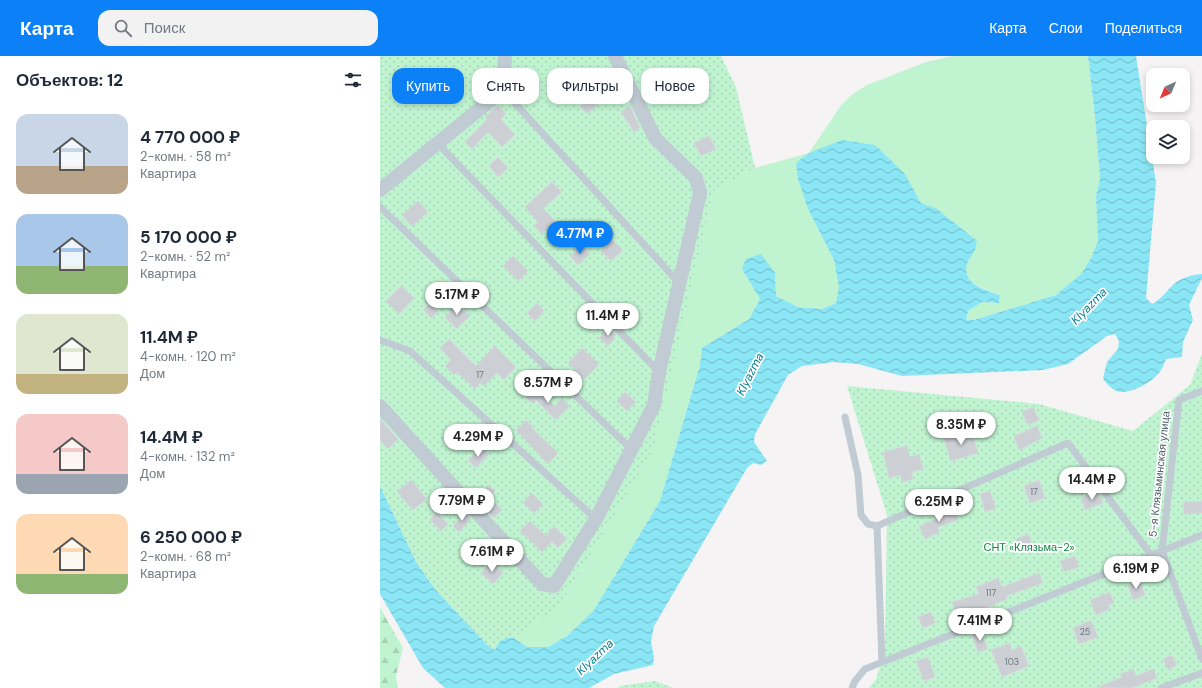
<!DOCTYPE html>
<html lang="ru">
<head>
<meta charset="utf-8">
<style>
  :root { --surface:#fff; --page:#f2f2f3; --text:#1f2937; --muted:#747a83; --accent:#0c80f6 }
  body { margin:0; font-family:"DM Sans",sans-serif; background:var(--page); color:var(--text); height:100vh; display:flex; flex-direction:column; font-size:15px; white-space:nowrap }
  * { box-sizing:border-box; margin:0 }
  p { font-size:13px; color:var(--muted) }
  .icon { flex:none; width:22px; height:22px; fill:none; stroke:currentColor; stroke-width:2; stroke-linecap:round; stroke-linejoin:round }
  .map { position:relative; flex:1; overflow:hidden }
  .side { display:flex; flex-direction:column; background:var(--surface); width:380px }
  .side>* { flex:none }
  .banner { position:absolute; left:12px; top:12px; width:380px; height:36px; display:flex; gap:8px }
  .needle { width:26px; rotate:224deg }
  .tools { position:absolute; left:766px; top:12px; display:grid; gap:8px }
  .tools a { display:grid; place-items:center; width:44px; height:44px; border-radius:8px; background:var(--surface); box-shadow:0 2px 6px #0003; font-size:20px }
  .price { position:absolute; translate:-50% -34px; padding:0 9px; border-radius:14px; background:#fff; color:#222; font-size:13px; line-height:26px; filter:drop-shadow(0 1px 2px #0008) }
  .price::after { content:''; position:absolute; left:50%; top:24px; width:12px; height:9px; margin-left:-6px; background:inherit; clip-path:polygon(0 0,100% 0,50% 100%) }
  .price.selected { background:var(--accent); color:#fff }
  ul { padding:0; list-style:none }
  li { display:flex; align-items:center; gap:12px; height:100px; padding:0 16px }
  li span { display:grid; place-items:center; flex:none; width:112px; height:80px; border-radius:12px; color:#555 }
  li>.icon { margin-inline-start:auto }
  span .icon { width:48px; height:48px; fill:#fffc; stroke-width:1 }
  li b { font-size:17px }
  h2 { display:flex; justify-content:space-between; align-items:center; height:48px; padding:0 16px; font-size:17px }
  .chip { padding:0 14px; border-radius:12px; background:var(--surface); box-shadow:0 2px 6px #0003; font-size:14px; line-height:36px }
  .chip.selected { background:var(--accent); color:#fff }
  header { display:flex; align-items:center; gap:24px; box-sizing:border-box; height:56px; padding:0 20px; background:var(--accent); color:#fff }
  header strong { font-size:19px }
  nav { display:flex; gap:22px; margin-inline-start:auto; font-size:14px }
  .search { width:280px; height:36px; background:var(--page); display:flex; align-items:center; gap:10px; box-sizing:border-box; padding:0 14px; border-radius:12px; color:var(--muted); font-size:15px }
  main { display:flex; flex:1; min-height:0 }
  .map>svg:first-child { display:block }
</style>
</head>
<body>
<header>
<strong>Карта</strong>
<div class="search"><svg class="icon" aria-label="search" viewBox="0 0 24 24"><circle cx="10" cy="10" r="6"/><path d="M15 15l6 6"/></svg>Поиск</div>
<nav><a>Карта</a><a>Слои</a><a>Поделиться</a></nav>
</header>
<main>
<section class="side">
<h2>Объектов: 12<svg class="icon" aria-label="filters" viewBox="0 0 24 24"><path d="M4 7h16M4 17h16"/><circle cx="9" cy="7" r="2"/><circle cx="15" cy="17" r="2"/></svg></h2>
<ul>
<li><span style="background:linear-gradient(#c9d6e8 65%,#b9a48a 0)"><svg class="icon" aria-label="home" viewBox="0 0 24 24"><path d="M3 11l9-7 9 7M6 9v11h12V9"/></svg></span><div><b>4 770 000 ₽</b><p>2-комн. · 58 m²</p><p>Квартира</p></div></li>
<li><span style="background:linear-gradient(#a9c7e8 65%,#8fb573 0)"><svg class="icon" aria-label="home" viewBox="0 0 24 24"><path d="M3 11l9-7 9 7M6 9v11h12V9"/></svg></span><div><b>5 170 000 ₽</b><p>2-комн. · 52 m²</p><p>Квартира</p></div></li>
<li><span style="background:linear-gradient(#dfe7d0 75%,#c2b280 0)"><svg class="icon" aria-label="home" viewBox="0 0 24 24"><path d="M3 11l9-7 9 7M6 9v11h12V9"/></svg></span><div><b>11.4M ₽</b><p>4-комн. · 120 m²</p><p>Дом</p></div></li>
<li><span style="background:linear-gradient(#f6c9c9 75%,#9aa5b1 0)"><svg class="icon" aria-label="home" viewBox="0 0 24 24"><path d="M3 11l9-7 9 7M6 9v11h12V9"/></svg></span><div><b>14.4M ₽</b><p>4-комн. · 132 m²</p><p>Дом</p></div></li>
<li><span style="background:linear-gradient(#ffd9b3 75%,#8fb573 0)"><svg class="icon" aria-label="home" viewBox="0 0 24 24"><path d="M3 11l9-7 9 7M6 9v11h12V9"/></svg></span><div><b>6 250 000 ₽</b><p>2-комн. · 68 m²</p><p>Квартира</p></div></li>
</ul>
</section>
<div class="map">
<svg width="822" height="632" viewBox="0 0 822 632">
  <defs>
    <pattern id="forest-firs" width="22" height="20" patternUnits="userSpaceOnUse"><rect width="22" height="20" fill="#c0f4d1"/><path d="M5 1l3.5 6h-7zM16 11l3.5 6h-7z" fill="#a6d3b6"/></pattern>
    <pattern id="garden-dots" width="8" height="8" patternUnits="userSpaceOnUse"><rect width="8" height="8" fill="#c0f4d1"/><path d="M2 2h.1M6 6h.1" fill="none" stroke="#a6d3b6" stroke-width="1.8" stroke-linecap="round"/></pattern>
    <pattern id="water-waves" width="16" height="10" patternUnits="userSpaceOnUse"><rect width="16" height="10" fill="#8ae5f4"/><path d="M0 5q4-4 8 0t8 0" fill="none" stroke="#73bcc9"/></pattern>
  </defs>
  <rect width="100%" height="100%" fill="#f5f3f3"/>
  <path fill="#c0f4d1" d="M 572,0 L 708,0 L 715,61 L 720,123 L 716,140 L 718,185 L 711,202 L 702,217 L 676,239 L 594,264 L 586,264 L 587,255 L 602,246 L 619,247 L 620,239 C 607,233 580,227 587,207 C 589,202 593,198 595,193 L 557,153 L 541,148 L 525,118 L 428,153 L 454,204 L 460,231 L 456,247 L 442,253 L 418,251 L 396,240 L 395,217 L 362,213 L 380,243 L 369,263 L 322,292 L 320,309 L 280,445 L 214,554 L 187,580 L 168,591 L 147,591 L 134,582 L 179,550 L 272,394 L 334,134 L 375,112 L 429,97 L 462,48 L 474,37 L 487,29 L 546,6 Z"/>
  <path fill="url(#forest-firs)" d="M 0,551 L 23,592 L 16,620 L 18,632 L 0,632 Z"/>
  <g fill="url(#garden-dots)">
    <path d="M 0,0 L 341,0 L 356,31 L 375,112 L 334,134 L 273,394 L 179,550 L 134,582 L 126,582 L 115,594 L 108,590 L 55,533 L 36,506 L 0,430 Z"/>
    <path d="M 822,298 L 822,632 L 489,632 L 496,623 L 505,595 L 507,459 L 467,330 L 659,348 L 753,375 L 810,329 Z"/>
    <path d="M 275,625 L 293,632 L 238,632 L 240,630 Z"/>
  </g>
  <path fill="url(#water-waves)" d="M 708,0 L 756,0 L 776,127 L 766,242 L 772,248 C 782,243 787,234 795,227 C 802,222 814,218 822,218 L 822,222 L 809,249 L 813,264 L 803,286 L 802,301 L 786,303 C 784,308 782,313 779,317 C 772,326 754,336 742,336 C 734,336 726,328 723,322 L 727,306 L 738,293 L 739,285 L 735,278 L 727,280 L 688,308 L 663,314 L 522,320 L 478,308 L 454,306 L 422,310 L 408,319 L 375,378 L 374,386 L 387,405 L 381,409 L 373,407 L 367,412 L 274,570 L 271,586 L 274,601 L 273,609 L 234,618 L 209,632 L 65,632 L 43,612 L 0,538 L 0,430 L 36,506 L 55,533 L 108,590 L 115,594 L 119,586 L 126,582 L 134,582 L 147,591 L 168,591 L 187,580 L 214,554 L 280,445 L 320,309 L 322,292 L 369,263 L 380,243 L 362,213 L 366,203 L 381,198 L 395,217 L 396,240 L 418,251 L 442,253 L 456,247 L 459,231 L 454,204 L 428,153 L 418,123 L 416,107 L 429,97 L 462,84 L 495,89 L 525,118 L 541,147 L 557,153 L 597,185 C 596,188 596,191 595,194 C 593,199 588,203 587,208 C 581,228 607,234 620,239 L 619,247 L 602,246 L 588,255 L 586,264 L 594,264 L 676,239 L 702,217 L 711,202 L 718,185 L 716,140 L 720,123 L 715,61 Z"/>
  <g fill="#ccd0d5" stroke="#d6d9de">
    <path d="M 210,42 L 217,49 L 207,58 L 200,50 Z"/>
    <path d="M 118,49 L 126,58 L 121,63 L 135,79 L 122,91 L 108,76 L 92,93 L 85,86 L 107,63 L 105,61 Z"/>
    <path d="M 250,50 L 260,72 L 254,76 L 241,56 Z"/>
    <path d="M 329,80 L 336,93 L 321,100 L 314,87 Z"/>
    <path d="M 118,101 L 128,112 L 118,121 L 109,110 Z"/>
    <path d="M 172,126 L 182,136 L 163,152 L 175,165 L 161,178 L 154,169 L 158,166 L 145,151 Z"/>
    <path d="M 38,145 L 48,156 L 32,170 L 22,159 Z"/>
    <path d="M 212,165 L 218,172 L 206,183 L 199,176 Z"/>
    <path d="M 233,184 L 243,194 L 231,205 L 221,195 Z"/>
    <path d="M 202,189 L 210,198 L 198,209 L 190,200 Z"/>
    <path d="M 133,200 L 148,215 L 138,225 L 123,210 Z"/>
    <path d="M 21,230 L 34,242 L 19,258 L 6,245 Z"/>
    <path d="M 50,247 L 58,255 L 51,262 L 43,254 Z"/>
    <path d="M 157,247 L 164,255 L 155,265 L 147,257 Z"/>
    <path d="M 77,248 L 90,260 L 77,273 L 65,261 Z"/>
    <path d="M 244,257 L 251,265 L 244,272 L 236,265 Z"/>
    <path d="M 229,272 L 236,279 L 234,281 L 235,283 L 228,290 L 219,282 Z"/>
    <path d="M 69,283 L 96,310 L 115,290 L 136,311 L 124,324 L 117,317 L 104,330 L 100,327 L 95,333 L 77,316 L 74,319 L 65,310 L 71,304 L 60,292 Z"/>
    <path d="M 202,292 L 219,308 L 205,323 L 188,307 Z"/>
    <path d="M 155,331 L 175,350 L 182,343 L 190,350 L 176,364 L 156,344 L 153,348 L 145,341 Z"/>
    <path d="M 245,336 L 256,346 L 247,355 L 237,345 Z"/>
    <path d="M 653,351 L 659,364 L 648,369 L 642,356 Z"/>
    <path d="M 0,363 L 18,383 L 8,393 L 0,385 Z"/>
    <path d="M 146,364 L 153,371 L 152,372 L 178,397 L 168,408 L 136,374 Z"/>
    <path d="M 657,370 L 662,382 L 639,394 L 634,380 Z"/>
    <path d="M 591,374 L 598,397 L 571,405 L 564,383 Z"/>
    <path d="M 527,390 L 530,401 L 539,398 L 543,413 L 532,416 L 533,423 L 522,426 L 520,419 L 509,422 L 503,396 Z"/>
    <path d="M 101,391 L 109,399 L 96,412 L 88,404 Z"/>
    <path d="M 31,424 L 47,443 L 33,454 L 17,436 Z"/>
    <path d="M 659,424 L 665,442 L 650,447 L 644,430 Z"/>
    <path d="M 108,429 L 115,435 L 107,444 L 100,437 Z"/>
    <path d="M 610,435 L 616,452 L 605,456 L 600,438 Z"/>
    <path d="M 718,436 L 723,447 L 705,454 L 701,442 Z"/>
    <path d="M 152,437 L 163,448 L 154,457 L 143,447 Z"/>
    <path d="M 822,445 L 822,457 L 804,458 L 803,446 Z"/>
    <path d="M 115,447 L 122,454 L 114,462 L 107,455 Z"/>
    <path d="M 573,450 L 578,464 L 558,471 L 560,476 L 545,483 L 539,470 L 563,460 L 561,455 Z"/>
    <path d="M 56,456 L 68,468 L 61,475 L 50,464 Z"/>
    <path d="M 85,457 L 91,463 L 79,476 L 73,470 Z"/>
    <path d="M 150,465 L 166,480 L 174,470 L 187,483 L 178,492 L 172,486 L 162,496 L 140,475 Z"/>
    <path d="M 648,478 L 652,488 L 640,492 L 636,483 Z"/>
    <path d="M 106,481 L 114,489 L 102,502 L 94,493 Z"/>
    <path d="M 695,500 L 699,511 L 684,516 L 680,505 Z"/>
    <path d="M 111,506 L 123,517 L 113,528 L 101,517 Z"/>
    <path d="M 659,517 L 663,527 L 626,540 L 627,543 L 595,556 L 596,557 L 577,563 L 572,546 L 599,538 L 596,531 L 618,522 L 622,531 Z"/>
    <path d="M 760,525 L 765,539 L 753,544 L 748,530 Z"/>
    <path d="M 730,536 L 734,547 L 729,549 L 730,553 L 716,559 L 710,544 Z"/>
    <path d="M 551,556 L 555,567 L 543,572 L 538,561 Z"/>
    <path d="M 711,564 L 718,581 L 699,588 L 693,572 Z"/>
    <path d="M 601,576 L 608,593 L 598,596 L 592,580 Z"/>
    <path d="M 630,587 L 632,594 L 641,590 L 649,610 L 622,621 L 611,594 Z"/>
    <path d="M 792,599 L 797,609 L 788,614 L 783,603 Z"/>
    <path d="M 548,601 L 555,621 L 544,625 L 536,605 Z"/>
    <path d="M 753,613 L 756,620 L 773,613 L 777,622 L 752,632 L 716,632 L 742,621 L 740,618 Z"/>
  </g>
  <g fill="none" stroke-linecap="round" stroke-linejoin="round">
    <g stroke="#c0cbd3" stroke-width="7">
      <path d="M 123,34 L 299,227"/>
      <path d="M 57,87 L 279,316"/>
      <path d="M 0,151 L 252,394"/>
      <path d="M 0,284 L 30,295 L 216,463"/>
      <path d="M 822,335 L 799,344 L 782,495 L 822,603"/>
      <path d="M 465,361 L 478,419 L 481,459 L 488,468 L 497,470"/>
      <path d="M 497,470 L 688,387 L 771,499"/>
      <path d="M 497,470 L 502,606"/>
      <path d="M 472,632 L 475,625 L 485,613 L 822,479"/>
      <path d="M 781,632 L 822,617"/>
    </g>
    <g stroke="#c0cbd3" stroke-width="14">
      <path d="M 0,134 L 123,34 L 125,0"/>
      <path d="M 0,350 L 162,528 L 174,530 L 216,463 L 274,349 L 279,316 L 320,137 L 316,122 L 275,82 L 235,0"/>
    </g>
  </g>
  <g text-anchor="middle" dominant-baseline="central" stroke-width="3.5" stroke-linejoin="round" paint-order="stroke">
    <g font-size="9" fill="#69767f">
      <text x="100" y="319">17</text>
      <text x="654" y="436">17</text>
      <text x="611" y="537">117</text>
      <text x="705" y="576">25</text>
      <text x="632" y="606">103</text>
    </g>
    <g font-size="11" fill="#485862" stroke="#fff">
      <text transform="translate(779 418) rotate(-84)">5-я Клязьминская улица</text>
    </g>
    <g font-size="11" fill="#108744" stroke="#fff">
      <text x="649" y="491">СНТ «Клязьма-2»</text>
    </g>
    <g font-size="12" font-style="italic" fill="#047e93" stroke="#fff">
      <text transform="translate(709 250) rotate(-46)">Klyazma</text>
      <text transform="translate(370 318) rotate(-63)">Klyazma</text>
      <text transform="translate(215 601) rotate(-44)">Klyazma</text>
    </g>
  </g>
</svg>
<div class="tools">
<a><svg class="needle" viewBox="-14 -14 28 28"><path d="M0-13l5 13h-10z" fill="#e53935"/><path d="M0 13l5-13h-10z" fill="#747a83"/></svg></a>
<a><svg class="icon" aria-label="layers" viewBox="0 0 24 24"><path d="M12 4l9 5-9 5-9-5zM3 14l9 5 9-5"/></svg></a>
</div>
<b class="price selected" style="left:200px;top:199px">4.77M ₽</b>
<b class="price" style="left:77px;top:260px">5.17M ₽</b>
<b class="price" style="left:228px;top:281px">11.4M ₽</b>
<b class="price" style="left:168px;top:348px">8.57M ₽</b>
<b class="price" style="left:581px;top:390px">8.35M ₽</b>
<b class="price" style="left:98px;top:402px">4.29M ₽</b>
<b class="price" style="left:712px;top:445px">14.4M ₽</b>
<b class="price" style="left:82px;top:466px">7.79M ₽</b>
<b class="price" style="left:559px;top:467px">6.25M ₽</b>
<b class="price" style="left:112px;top:517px">7.61M ₽</b>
<b class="price" style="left:756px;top:534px">6.19M ₽</b>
<b class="price" style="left:600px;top:586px">7.41M ₽</b>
<div class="banner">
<a class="chip selected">Купить</a>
<a class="chip">Снять</a>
<a class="chip">Фильтры</a>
<a class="chip">Новое</a>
</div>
</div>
</main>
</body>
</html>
